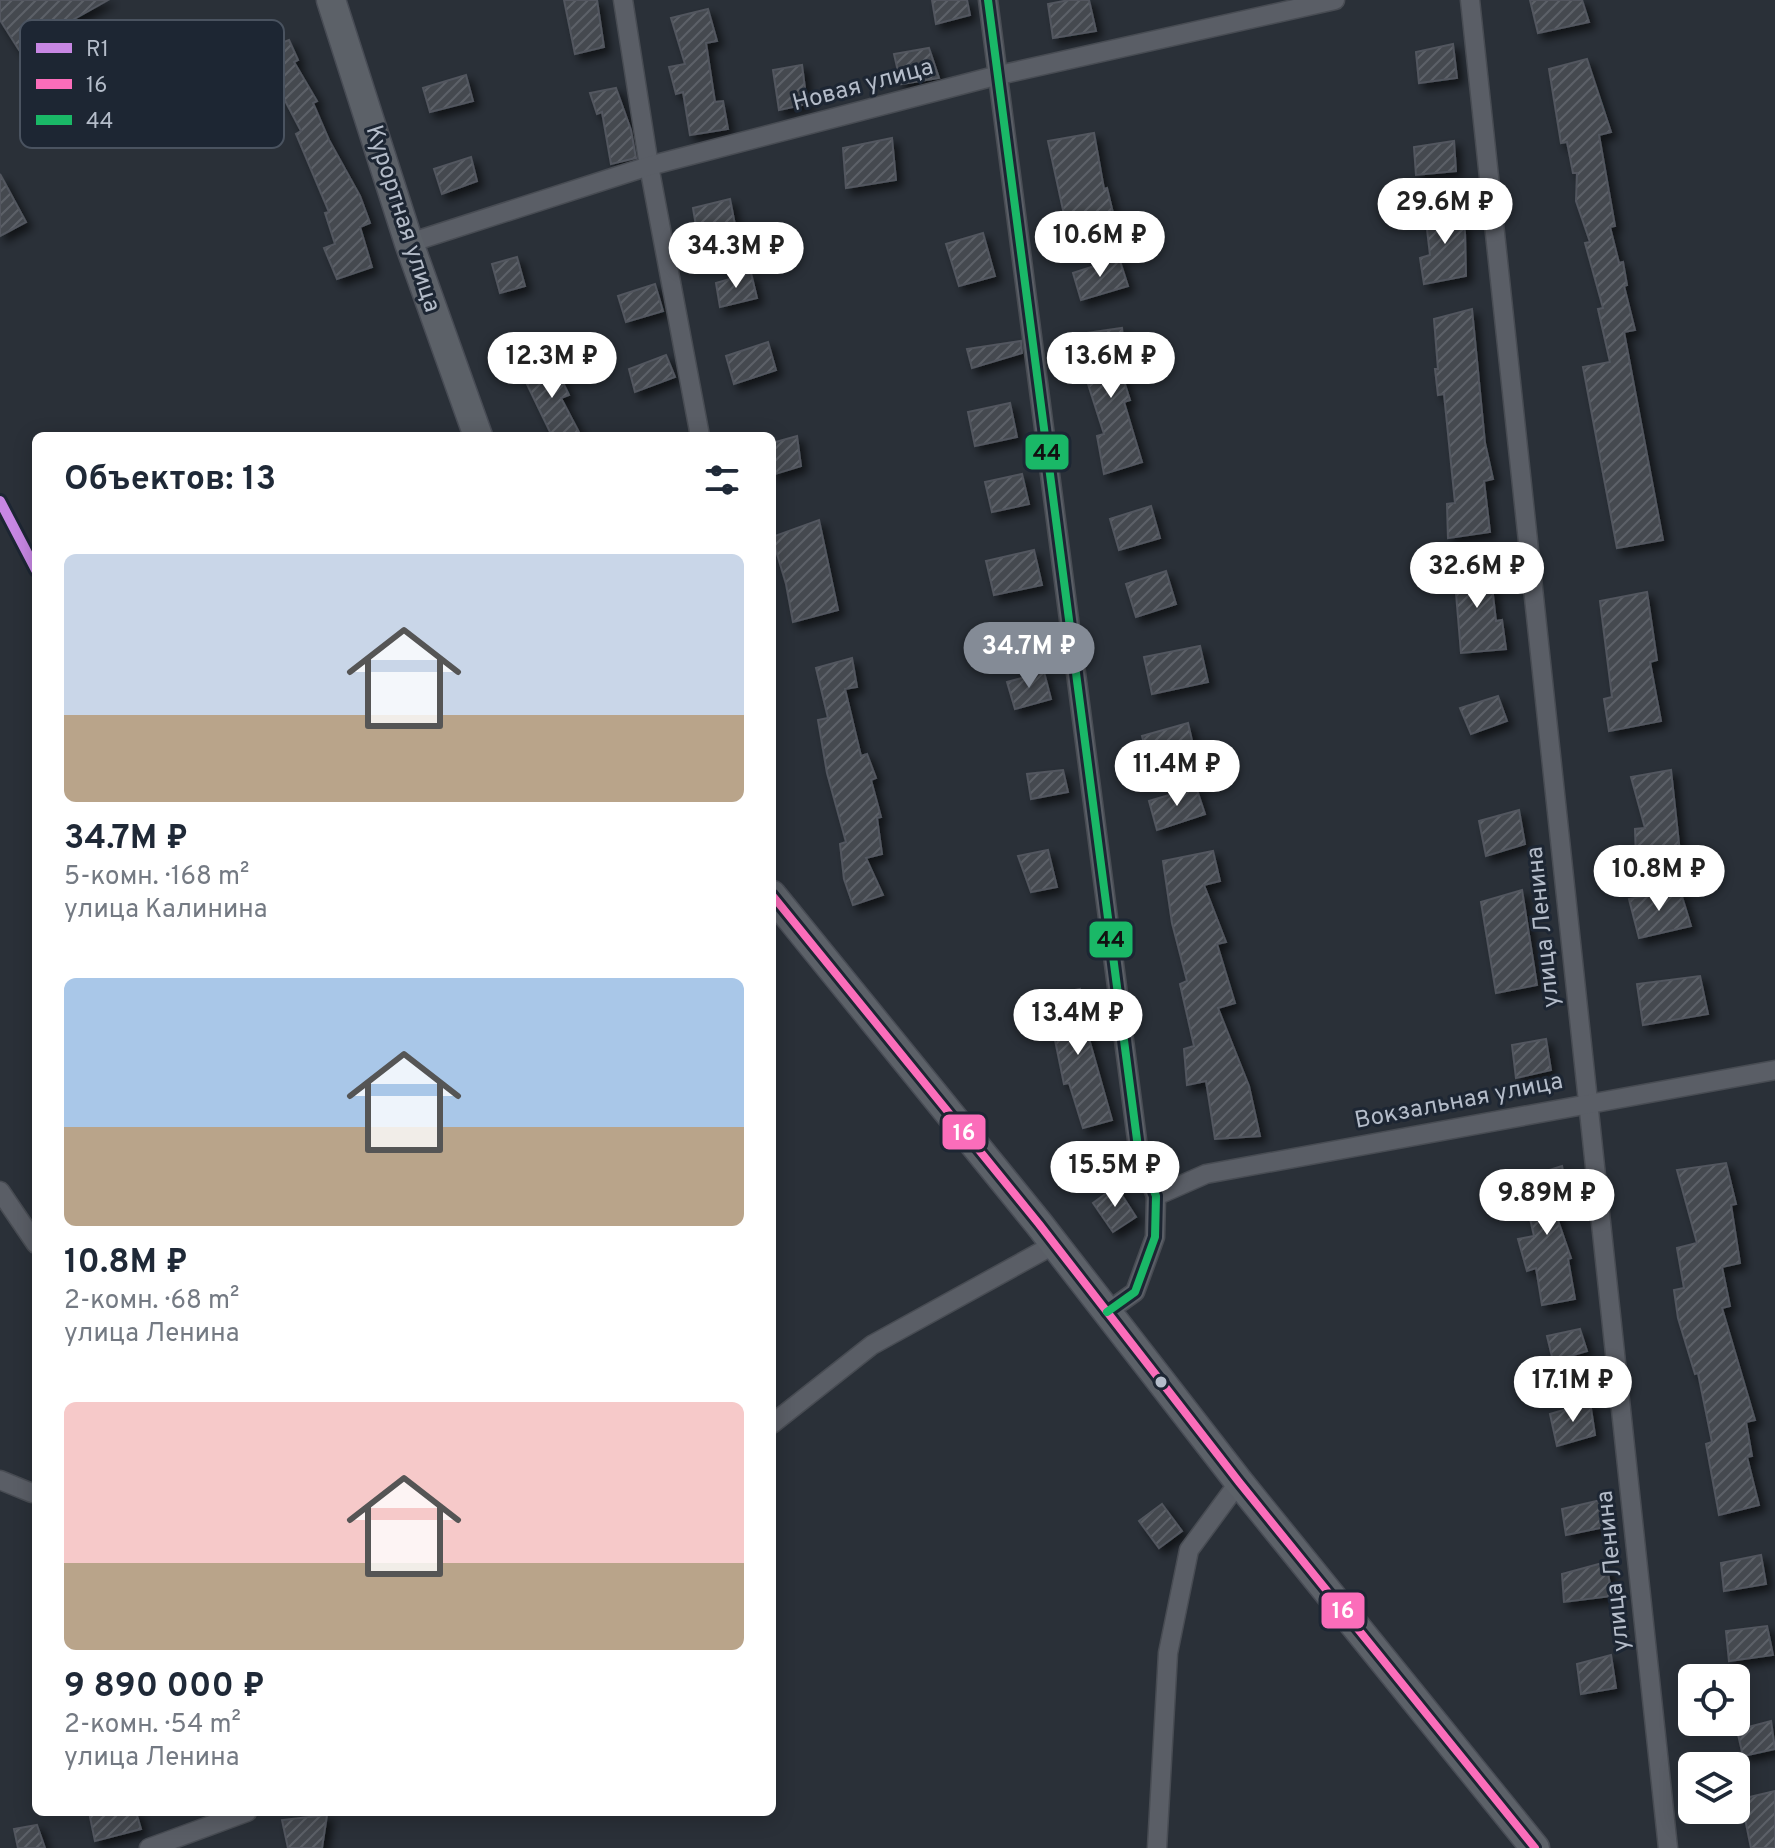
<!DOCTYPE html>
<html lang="ru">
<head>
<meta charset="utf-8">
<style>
  :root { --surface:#fff; --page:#f6f6f7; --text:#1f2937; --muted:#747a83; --accent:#848b96 }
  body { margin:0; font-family:Overpass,sans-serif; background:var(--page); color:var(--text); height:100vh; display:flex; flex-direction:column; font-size:30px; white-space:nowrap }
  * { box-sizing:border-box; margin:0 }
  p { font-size:26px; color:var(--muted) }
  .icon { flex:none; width:44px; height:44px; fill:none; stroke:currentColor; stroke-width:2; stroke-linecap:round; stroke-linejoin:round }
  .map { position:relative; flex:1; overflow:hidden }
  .drawer { position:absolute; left:32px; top:432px; width:744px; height:1384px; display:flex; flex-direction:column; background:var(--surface); border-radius:12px; box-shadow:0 4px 20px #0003 }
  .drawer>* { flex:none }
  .tools { position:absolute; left:1678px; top:1664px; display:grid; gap:16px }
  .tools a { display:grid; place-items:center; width:72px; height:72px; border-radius:12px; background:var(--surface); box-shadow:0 4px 20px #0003; font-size:40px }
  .price { position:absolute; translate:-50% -68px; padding:0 18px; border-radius:28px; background:#fff; color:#222; font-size:26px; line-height:52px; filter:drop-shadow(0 2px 4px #0008) }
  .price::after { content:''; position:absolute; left:50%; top:48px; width:24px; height:18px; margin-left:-12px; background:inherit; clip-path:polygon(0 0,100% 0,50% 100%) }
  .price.active { background:var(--accent); color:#fff }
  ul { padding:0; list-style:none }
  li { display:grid; align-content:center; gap:16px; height:424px; padding:0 32px }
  li span { display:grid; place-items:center; height:248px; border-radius:12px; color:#555 }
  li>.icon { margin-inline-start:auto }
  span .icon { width:144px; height:144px; fill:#fffc; stroke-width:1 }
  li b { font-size:34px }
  h2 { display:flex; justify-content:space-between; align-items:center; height:96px; padding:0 32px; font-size:34px }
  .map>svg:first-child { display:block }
</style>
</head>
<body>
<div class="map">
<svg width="1775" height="1848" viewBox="0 0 1775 1848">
  <defs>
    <pattern id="building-hatch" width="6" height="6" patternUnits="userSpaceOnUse" patternTransform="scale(2)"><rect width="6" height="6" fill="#444950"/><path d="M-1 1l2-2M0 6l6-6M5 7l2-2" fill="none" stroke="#5d6168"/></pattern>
    <filter id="shadow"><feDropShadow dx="5.5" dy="5.5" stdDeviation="4" flood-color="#0009"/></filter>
  </defs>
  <rect width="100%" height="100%" fill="#2a3038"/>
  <g fill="url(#building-hatch)" stroke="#52575f" stroke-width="2" filter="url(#shadow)">
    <path d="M 0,0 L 108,0 L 19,50 L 0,20 Z"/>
    <path d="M 564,0 L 597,0 L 604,47 L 575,54 Z"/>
    <path d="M 932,0 L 967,0 L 970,15 L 936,24 Z"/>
    <path d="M 1069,0 L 1089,0 L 1096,31 L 1053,38 L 1048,4 Z"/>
    <path d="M 1530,0 L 1582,0 L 1589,22 L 1538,33 Z"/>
    <path d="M 708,9 L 717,41 L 706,43 L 715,102 L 723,101 L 728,129 L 690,135 L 683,92 L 676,94 L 669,67 L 685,64 L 671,18 Z"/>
    <path d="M 289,40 L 298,60 L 294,62 L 317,101 L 313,103 L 329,140 L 360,196 L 370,223 L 360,227 L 372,267 L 337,279 L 324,248 L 335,244 L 325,213 L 329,212 L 296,134 L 301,131 L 270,72 L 256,79 L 245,57 Z"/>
    <path d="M 1453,44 L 1457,78 L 1419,83 L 1416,52 Z"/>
    <path d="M 929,48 L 939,78 L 901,84 L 894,54 Z"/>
    <path d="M 1587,59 L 1611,132 L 1599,135 L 1615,226 L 1610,227 L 1619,263 L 1623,262 L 1627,285 L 1624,286 L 1635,330 L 1624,332 L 1663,540 L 1617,548 L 1583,367 L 1610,362 L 1598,309 L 1603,308 L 1585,243 L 1590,242 L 1576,201 L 1577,173 L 1573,173 L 1567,142 L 1561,143 L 1549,69 Z"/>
    <path d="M 802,65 L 807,104 L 779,110 L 773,70 Z"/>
    <path d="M 466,75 L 473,101 L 430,112 L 423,88 Z"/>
    <path d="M 616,88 L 631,130 L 636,158 L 611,164 L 602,112 L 597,114 L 590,93 Z"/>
    <path d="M 1094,133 L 1104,189 L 1107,188 L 1114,217 L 1067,228 L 1048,141 Z"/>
    <path d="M 892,138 L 896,180 L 846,188 L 843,148 Z"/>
    <path d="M 1454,141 L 1456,171 L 1416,175 L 1414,147 Z"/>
    <path d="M 471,157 L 477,181 L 442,194 L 434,169 Z"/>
    <path d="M 0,174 L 26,222 L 0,236 Z"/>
    <path d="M 730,199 L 736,230 L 698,238 L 693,208 Z"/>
    <path d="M 1460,206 L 1465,232 L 1466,276 L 1424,284 L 1420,258 L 1430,255 L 1425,212 Z"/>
    <path d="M 983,233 L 995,276 L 959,286 L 946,244 Z"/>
    <path d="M 517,257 L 525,286 L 500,293 L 492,264 Z"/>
    <path d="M 1119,258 L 1128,286 L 1081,300 L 1073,273 Z"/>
    <path d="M 751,273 L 757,298 L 720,307 L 716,283 Z"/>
    <path d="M 655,284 L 663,311 L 626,322 L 618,296 Z"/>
    <path d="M 1472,309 L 1485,443 L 1493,479 L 1484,481 L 1490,532 L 1448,538 L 1447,504 L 1455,503 L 1444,394 L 1438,395 L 1435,369 L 1438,369 L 1434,319 Z"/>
    <path d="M 1122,328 L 1125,357 L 1117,359 L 1130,400 L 1124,402 L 1142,462 L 1104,474 L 1097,436 L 1104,434 L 1088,384 L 1092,383 L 1086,333 Z"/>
    <path d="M 1021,341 L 1022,353 L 972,368 L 967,349 Z"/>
    <path d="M 768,342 L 776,370 L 734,384 L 726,356 Z"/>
    <path d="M 666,355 L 675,377 L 635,392 L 629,369 Z"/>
    <path d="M 553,362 L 569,395 L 561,398 L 581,436 L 552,436 L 523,376 Z"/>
    <path d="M 1010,403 L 1017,437 L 975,446 L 968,412 Z"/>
    <path d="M 797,436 L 801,466 L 772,475 L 772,443 Z"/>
    <path d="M 1022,474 L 1029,504 L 992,512 L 985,482 Z"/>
    <path d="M 1151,506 L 1160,538 L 1119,550 L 1110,519 Z"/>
    <path d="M 819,520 L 838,610 L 793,622 L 786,584 L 772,537 Z"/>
    <path d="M 1034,550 L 1042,585 L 994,595 L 986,561 Z"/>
    <path d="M 1489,560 L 1496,621 L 1502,620 L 1506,649 L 1461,653 L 1454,569 Z"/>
    <path d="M 1166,571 L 1176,604 L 1136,617 L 1126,584 Z"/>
    <path d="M 1647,592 L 1657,660 L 1650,662 L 1661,721 L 1609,731 L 1604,699 L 1612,697 L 1600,601 Z"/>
    <path d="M 1200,646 L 1208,682 L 1152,694 L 1144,657 Z"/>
    <path d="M 852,658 L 857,687 L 845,689 L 861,756 L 867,754 L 876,778 L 871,780 L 881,817 L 877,818 L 882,854 L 866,858 L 883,895 L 853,905 L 844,879 L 840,844 L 846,842 L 827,773 L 818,720 L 828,718 L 816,668 Z"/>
    <path d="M 1044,672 L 1051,699 L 1015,709 L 1007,682 Z"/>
    <path d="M 1498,696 L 1507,721 L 1471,734 L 1460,708 Z"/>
    <path d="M 1188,723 L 1196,758 L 1150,767 L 1142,736 Z"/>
    <path d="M 1063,770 L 1068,792 L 1031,799 L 1027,774 Z"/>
    <path d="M 1671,770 L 1680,853 L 1636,859 L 1635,829 L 1645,828 L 1631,777 Z"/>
    <path d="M 1196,787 L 1205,814 L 1157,830 L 1149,801 Z"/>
    <path d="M 1519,810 L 1525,844 L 1486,856 L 1479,821 Z"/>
    <path d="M 1048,850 L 1057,887 L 1031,892 L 1018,856 Z"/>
    <path d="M 1213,851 L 1220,881 L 1204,885 L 1226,942 L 1217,944 L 1235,1003 L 1218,1008 L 1249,1086 L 1260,1136 L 1215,1139 L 1206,1081 L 1187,1085 L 1184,1049 L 1194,1046 L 1180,984 L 1187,981 L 1172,923 L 1163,861 Z"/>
    <path d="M 1522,890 L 1537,985 L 1496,993 L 1481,902 Z"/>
    <path d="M 1680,890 L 1691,926 L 1639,938 L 1629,899 Z"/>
    <path d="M 1700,976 L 1708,1014 L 1643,1025 L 1637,984 Z"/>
    <path d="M 1080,989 L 1089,1020 L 1084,1021 L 1112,1120 L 1083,1128 L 1069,1083 L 1064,1084 L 1046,996 Z"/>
    <path d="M 1546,1039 L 1551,1070 L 1516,1078 L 1512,1045 Z"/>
    <path d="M 1726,1163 L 1736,1204 L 1731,1205 L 1740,1263 L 1722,1267 L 1730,1306 L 1722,1308 L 1755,1420 L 1746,1422 L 1752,1456 L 1747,1457 L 1759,1505 L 1719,1515 L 1706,1444 L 1712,1442 L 1698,1373 L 1695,1374 L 1678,1318 L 1674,1290 L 1684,1288 L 1677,1248 L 1697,1243 L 1677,1170 Z"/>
    <path d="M 1562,1166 L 1568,1195 L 1551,1200 L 1571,1258 L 1568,1259 L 1575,1299 L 1542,1305 L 1536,1268 L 1527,1271 L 1518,1239 L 1534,1236 L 1521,1179 Z"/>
    <path d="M 1116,1186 L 1136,1217 L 1113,1232 L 1093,1203 Z"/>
    <path d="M 1580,1329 L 1587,1351 L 1553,1361 L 1547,1336 Z"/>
    <path d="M 1590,1402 L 1595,1435 L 1557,1446 L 1550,1414 Z"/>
    <path d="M 1601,1500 L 1605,1527 L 1566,1535 L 1562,1509 Z"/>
    <path d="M 1162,1504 L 1182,1531 L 1159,1548 L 1139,1521 Z"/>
    <path d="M 1761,1555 L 1766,1584 L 1724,1591 L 1721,1563 Z"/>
    <path d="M 1606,1562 L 1612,1596 L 1564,1602 L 1562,1574 Z"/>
    <path d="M 1767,1626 L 1773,1655 L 1729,1661 L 1726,1631 Z"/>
    <path d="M 1611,1655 L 1616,1688 L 1581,1694 L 1577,1664 Z"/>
    <path d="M 1771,1721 L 1775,1749 L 1743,1756 L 1737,1730 Z"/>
    <path d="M 1775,1791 L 1775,1848 L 1751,1848 L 1741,1799 Z"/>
    <path d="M 89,1812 L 136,1812 L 141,1829 L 95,1841 Z"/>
    <path d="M 327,1815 L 322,1848 L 288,1848 L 282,1820 Z"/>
    <path d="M 37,1825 L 45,1848 L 18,1848 L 14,1829 Z"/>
  </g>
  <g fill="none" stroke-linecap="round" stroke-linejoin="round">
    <g stroke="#484c53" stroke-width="21">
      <g id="street">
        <path d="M 623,0 L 649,166 L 700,436"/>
        <path d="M 988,0 L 1139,1155 L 1156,1196 L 1155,1237 L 1135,1292 L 1107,1312"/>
        <path d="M 1470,0 L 1668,1848"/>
        <path d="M 409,243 L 649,166 L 995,76 L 1335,0"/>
        <path d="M 0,1191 L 36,1244"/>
        <path d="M 1156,1196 L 1206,1174 L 1775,1070"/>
        <path d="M 772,1424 L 872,1345 L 1055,1244"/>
        <path d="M 0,1480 L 32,1493"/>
        <path d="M 149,1848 L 247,1812"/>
        <path d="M 1157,1848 L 1168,1653 L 1189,1550 L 1239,1482"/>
      </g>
    </g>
    <g stroke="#484c55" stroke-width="31">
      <g id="primary">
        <path d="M 331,0 L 409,243 L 478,436"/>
        <path d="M 772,895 L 1039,1224 L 1239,1482 L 1535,1848"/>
      </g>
    </g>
    <use href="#street" stroke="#5a5e66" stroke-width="18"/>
    <use href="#primary" stroke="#5c6168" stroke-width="28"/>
    <g stroke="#1d2633" stroke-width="14">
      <path id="bus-1" d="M 772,895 L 1039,1224 L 1239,1482 L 1535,1848"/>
    </g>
    <g stroke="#1d2633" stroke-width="14">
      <path id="bus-2" d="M 988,0 L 1139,1155 L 1156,1196 L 1155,1237 L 1135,1292 L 1107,1312"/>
    </g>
    <use href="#bus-1" stroke="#fb6dba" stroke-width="8"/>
    <use href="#bus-2" stroke="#1ab867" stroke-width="8"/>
    <g stroke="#1d2633" stroke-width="16">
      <path id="rail-1" d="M 0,501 L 36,570"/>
    </g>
    <use href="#rail-1" stroke="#c787e3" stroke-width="10"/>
  </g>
  <circle fill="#b4bcc9" stroke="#1d2633" stroke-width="3" cx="1161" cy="1382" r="7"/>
  <g text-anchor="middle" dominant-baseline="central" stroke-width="6" stroke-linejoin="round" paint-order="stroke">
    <g font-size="24" fill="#b4bcc9" stroke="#1d2633">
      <text transform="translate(863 86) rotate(-15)">Новая улица</text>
      <text transform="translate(402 219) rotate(72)">Курортная улица</text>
      <text transform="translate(1544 927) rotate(-96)">улица Ленина</text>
      <text transform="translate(1459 1102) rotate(-11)">Вокзальная улица</text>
      <text transform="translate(1614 1571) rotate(-96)">улица Ленина</text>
    </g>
  </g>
  <rect x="20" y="20" width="264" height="128" rx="12" fill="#1d2633" stroke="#4a5360" stroke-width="2"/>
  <rect x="36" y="43" width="36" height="10" fill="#c787e3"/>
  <rect x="36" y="79" width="36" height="10" fill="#fb6dba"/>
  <rect x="36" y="115" width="36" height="10" fill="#1ab867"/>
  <g font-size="22" fill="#b4bcc9">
    <text x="86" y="56">R1</text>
    <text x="86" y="92">16</text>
    <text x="86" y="128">44</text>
  </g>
  <g stroke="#1d2633" stroke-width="3">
    <rect x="1024" y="433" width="46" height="38" rx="8" fill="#1ab867"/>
    <rect x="1088" y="920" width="46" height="39" rx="8" fill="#1ab867"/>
    <rect x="941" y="1113" width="46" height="38" rx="8" fill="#fb6dba"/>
    <rect x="1320" y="1591" width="46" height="39" rx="8" fill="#fb6dba"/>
  </g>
  <g font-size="22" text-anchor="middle" font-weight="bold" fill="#fff">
    <text x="964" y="1140">16</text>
    <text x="1343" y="1618">16</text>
  </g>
  <g font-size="22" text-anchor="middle" font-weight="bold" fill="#111">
    <text x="1047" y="460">44</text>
    <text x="1111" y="947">44</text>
  </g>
</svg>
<div class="tools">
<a><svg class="icon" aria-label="locate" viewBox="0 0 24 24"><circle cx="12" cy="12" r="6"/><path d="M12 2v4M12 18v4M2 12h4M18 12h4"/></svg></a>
<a><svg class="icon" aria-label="layers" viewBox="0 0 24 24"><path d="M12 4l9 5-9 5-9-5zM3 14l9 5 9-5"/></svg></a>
</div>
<b class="price" style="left:1445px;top:246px">29.6M ₽</b>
<b class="price" style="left:1100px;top:279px">10.6M ₽</b>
<b class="price" style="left:736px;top:290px">34.3M ₽</b>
<b class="price" style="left:552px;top:400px">12.3M ₽</b>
<b class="price" style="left:1111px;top:400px">13.6M ₽</b>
<b class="price" style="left:1477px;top:610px">32.6M ₽</b>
<b class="price active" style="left:1029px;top:690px">34.7M ₽</b>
<b class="price" style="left:1177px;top:808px">11.4M ₽</b>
<b class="price" style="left:1659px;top:913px">10.8M ₽</b>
<b class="price" style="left:1078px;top:1057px">13.4M ₽</b>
<b class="price" style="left:1115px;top:1209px">15.5M ₽</b>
<b class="price" style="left:1547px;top:1237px">9.89M ₽</b>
<b class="price" style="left:1573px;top:1424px">17.1M ₽</b>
<section class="drawer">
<h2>Объектов: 13<svg class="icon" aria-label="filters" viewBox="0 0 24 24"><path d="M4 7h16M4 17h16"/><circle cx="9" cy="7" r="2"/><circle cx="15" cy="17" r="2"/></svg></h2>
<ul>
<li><span style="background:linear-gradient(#c9d6e8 65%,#b9a48a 0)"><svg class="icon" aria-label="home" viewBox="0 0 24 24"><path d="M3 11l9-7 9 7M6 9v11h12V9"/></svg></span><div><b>34.7M ₽</b><p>5-комн. · 168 m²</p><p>улица Калинина</p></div></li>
<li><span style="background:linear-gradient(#a9c7e8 60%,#b9a48a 0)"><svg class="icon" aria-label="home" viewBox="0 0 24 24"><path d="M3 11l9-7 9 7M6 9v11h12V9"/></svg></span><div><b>10.8M ₽</b><p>2-комн. · 68 m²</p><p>улица Ленина</p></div></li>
<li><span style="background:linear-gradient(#f6c9c9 65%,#b9a48a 0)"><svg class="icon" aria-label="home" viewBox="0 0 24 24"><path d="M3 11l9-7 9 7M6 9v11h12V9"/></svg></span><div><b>9 890 000 ₽</b><p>2-комн. · 54 m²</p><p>улица Ленина</p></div></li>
</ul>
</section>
</div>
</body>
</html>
